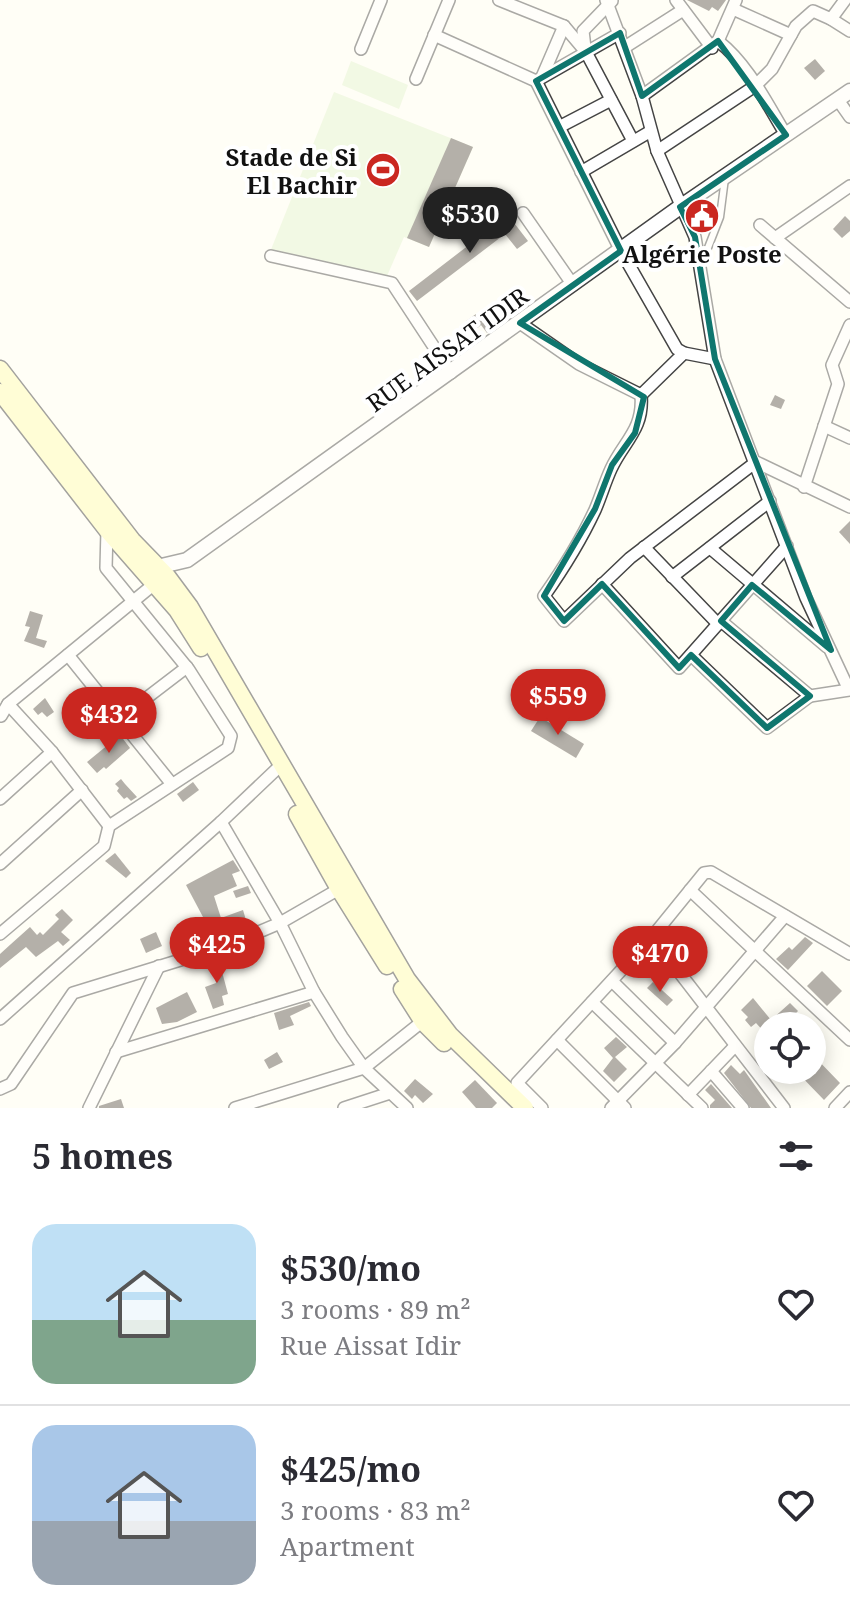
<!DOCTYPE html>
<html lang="en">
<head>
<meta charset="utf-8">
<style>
  :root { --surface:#fff; --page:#f2f2f3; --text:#2b2b33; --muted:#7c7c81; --line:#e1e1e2; --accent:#ca2720 }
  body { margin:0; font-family:"Noto Serif",serif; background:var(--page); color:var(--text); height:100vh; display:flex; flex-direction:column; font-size:30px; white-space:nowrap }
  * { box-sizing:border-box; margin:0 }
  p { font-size:26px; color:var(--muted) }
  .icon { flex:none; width:44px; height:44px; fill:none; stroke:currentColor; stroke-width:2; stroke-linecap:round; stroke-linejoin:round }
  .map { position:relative; height:1108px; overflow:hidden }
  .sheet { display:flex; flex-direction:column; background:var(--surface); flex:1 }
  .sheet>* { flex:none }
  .buttons { position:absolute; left:754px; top:1012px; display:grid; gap:16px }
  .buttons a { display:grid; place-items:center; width:72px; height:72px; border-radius:50%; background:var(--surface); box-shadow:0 4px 20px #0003; font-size:40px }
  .price { position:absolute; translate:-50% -68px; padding:0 18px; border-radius:28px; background:var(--accent); color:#fff; font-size:26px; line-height:52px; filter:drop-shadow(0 2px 4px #0008) }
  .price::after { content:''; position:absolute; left:50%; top:48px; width:24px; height:18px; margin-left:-12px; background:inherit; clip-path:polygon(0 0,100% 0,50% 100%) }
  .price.active { background:#222; color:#fff }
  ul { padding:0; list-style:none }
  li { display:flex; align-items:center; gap:24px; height:200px; padding:0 32px }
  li+li { border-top:2px solid var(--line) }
  li span { display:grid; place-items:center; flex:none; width:224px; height:160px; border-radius:24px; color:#555 }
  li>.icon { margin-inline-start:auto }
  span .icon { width:96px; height:96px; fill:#fffc; stroke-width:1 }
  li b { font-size:34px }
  h2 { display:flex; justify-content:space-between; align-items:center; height:96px; padding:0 32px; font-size:34px }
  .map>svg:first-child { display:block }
</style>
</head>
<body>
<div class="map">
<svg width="850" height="1108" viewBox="0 0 850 1108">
  <rect width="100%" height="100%" fill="#fffef5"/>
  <g fill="#e3f3ce">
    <path d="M 351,61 L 408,85 L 399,109 L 342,85 Z"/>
    <path d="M 334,92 L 473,147 L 429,247 L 404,237 L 387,276 L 270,252 Z"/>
  </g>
  <g fill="#5a534c">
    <path d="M 687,0 L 726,0 L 718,11 L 712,7 L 709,11 Z"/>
    <path d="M 815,59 L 825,71 L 815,80 L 804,68 Z"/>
    <path d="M 451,138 L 473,147 L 429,247 L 407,238 Z"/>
    <path d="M 508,215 L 528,241 L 517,249 L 505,234 L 417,301 L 409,291 Z"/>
    <path d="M 845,216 L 850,221 L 850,231 L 842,238 L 833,229 Z"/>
    <path d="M 507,294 L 516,306 L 503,315 L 495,303 Z"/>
    <path d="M 476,314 L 483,323 L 490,317 L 497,326 L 487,333 L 481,325 L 474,331 L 466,321 Z"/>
    <path d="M 775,395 L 785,400 L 781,409 L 770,405 Z"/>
    <path d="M 850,521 L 850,544 L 839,532 Z"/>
    <path d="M 30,611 L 43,615 L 36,638 L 47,641 L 44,648 L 24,641 L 30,627 L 25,626 Z"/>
    <path d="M 45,698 L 54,712 L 47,717 L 42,712 L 38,715 L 33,709 Z"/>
    <path d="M 540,717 L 584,744 L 576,758 L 531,731 Z"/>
    <path d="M 120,735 L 130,748 L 106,769 L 104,767 L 97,773 L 87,762 Z"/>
    <path d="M 121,779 L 125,784 L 137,797 L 131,801 L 127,797 L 124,799 L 117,791 L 119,788 L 115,784 Z"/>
    <path d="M 193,782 L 199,790 L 183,802 L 177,794 Z"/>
    <path d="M 115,853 L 131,873 L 126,878 L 105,861 Z"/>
    <path d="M 233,860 L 240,871 L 232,874 L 237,886 L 214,896 L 221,918 L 243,910 L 246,920 L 214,933 L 214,931 L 185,940 L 182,928 L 192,924 L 191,921 L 203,917 L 186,885 Z"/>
    <path d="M 248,886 L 251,893 L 236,898 L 233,891 Z"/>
    <path d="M 62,909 L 73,920 L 61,932 L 70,940 L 63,946 L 58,941 L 36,957 L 26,947 L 0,968 L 0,954 L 11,944 L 30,927 L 37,935 L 40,932 L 43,935 L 59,919 L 55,915 Z"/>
    <path d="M 681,929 L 704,956 L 692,968 L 684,959 L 688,954 L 674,939 Z"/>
    <path d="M 156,932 L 162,946 L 146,953 L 140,939 Z"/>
    <path d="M 805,937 L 813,943 L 788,970 L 776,959 L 789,947 L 792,950 Z"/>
    <path d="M 218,957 L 228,994 L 222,996 L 224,1005 L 213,1009 L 205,987 L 216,983 L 209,960 Z"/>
    <path d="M 822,971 L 842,991 L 827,1006 L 807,986 Z"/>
    <path d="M 653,982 L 673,1000 L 667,1006 L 647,988 Z"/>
    <path d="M 187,992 L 197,1012 L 177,1022 L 162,1024 L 156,1008 Z"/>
    <path d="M 753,998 L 771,1020 L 790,1003 L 798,1011 L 784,1026 L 768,1026 L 768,1036 L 756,1023 L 751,1027 L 745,1020 L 748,1017 L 741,1010 Z"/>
    <path d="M 309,1002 L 311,1006 L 290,1016 L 294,1025 L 279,1030 L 274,1013 Z"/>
    <path d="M 616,1037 L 627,1047 L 615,1057 L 627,1069 L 614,1082 L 603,1071 L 613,1058 L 604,1048 Z"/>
    <path d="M 277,1052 L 283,1062 L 269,1069 L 264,1060 Z"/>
    <path d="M 812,1054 L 840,1083 L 824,1100 L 795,1070 L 812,1070 Z"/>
    <path d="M 731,1065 L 740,1074 L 744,1070 L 771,1108 L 751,1108 L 724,1073 Z"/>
    <path d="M 415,1079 L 433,1094 L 423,1103 L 415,1095 L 412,1099 L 404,1091 Z"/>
    <path d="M 475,1080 L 497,1103 L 492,1108 L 476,1108 L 462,1092 Z"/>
    <path d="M 711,1084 L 732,1108 L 710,1108 L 710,1105 L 715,1100 L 705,1090 Z"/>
    <path d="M 121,1099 L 124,1108 L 99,1108 L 99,1106 Z"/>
  </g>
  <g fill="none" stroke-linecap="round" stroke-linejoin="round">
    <g stroke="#444" stroke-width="9">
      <path id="service" d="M 702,263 L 720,217 L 725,178"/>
    </g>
    <g stroke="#444" stroke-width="14">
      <g id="minor">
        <path d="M 499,0 L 564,26 L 586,52 L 633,141"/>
        <path d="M 606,0 L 642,96 L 657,151 L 695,237 L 715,359 L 806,598 L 849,690 L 810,696 L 721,621"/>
        <path d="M 676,0 L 712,48"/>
        <path d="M 733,9 L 791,35"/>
        <path d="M 831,19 L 845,0"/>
        <path d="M 434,35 L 536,81 L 621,251 L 677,349 L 684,353 L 715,359"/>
        <path d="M 718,41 C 748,64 767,104 786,135"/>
        <path d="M 625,47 L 683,10"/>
        <path d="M 585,48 L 583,31 L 612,1"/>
        <path d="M 361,49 L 381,0"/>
        <path d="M 542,77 L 564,26"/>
        <path d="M 416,79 L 449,0"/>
        <path d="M 536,81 L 620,33"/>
        <path d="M 642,96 L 718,41 L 736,0"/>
        <path d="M 838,100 L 850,117"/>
        <path d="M 559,127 L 611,100"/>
        <path d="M 657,151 L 755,86 L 772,69 L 796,26 L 813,11 L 831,19 L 850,31"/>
        <path d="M 581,172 L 651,131"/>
        <path d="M 523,213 L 573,285"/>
        <path d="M 760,225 L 850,302"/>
        <path d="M 775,238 L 850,186"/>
        <path d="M 271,256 L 392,283 L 451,373"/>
        <path d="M 520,323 L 579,364 L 641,395 L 684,353"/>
        <path d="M 641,395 C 644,430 623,442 611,469 C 605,482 601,496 595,510 C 581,540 563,569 544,596 L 564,621 L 630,558 L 756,462 L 850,507"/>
        <path d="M 824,426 L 850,438"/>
        <path d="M 804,487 L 838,384 L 832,365 L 850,325"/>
        <path d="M 644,547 L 718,624"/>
        <path d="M 710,548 L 827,647"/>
        <path d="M 672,577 L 770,501"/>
        <path d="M 602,584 L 679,668 L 787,546"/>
        <path d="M 68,655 L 171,783"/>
        <path d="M 691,655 L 767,728 L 810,696"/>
        <path d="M 8,704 L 52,752 L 109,826"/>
        <path d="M 1,716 L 8,704 L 153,585"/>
        <path d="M 119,719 L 187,667"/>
        <path d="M 0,799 L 52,752"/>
        <path d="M 221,822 L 280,923 L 314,992 L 342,1037 L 364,1068 L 407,1108"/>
        <path d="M 0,864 L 82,790"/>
        <path d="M 690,890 L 850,1040"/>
        <path d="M 0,934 L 104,846 L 109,826 L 228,748 L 231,736 L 189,670 L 106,568 L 107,530"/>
        <path d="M 652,937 L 784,1108"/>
        <path d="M 612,981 L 675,1043"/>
        <path d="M 592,1002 L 702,1108"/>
        <path d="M 0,1019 L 221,822 L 281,765"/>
        <path d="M 557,1040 L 625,1108"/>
        <path d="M 116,1052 L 314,992"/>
        <path d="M 711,1071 L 743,1108"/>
        <path d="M 0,1089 L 11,1084 L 73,993 L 226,946 L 280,923 L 339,889"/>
        <path d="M 688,1095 L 735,1046"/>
        <path d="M 89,1108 L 159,966"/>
        <path d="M 235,1108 L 364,1068 L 428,1017"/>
        <path d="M 344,1108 L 390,1093"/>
        <path d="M 542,1108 L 517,1083 L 652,937 L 704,873 L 711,872 L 850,954"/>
        <path d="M 611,1108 L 675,1043 L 785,916"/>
        <path d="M 835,1108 L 850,1092"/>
      </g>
    </g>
    <g stroke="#444" stroke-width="17">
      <path id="tertiary" d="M 153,568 L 187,560 L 680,207 L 850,91"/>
    </g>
    <g stroke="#333" stroke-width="19">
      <g id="secondary">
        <path d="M 0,369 L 132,540 L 167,576 L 190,607 L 407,979 L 450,1035 L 525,1108"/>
        <path d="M 0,392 L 107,530 L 177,610 L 201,648"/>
        <path d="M 297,814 L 339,889 L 387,966"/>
        <path d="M 402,989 L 423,1022 L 444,1043"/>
      </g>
    </g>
    <use href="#service" stroke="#fff" stroke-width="6"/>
    <use href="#minor" stroke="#fff" stroke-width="11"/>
    <use href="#tertiary" stroke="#fff" stroke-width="14"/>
    <use href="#secondary" stroke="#fffdb0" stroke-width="16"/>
  </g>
  <path d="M0 0H850V1108H0ZM 620,33 L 642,96 L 718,41 L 786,135 L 680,207 L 695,237 L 715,359 L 831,650 L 752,585 L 721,621 L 810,696 L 767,728 L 691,655 L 679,668 L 602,584 L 564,621 L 544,596 L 595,509 L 612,465 L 635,433 L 644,397 L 520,323 L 621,251 L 536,81 Z" fill="#fffef5" fill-opacity=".55" fill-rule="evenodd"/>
  <path fill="none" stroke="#0f766e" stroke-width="6" stroke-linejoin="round" d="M 620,33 L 642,96 L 718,41 L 786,135 L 680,207 L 695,237 L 715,359 L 831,650 L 752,585 L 721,621 L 810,696 L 767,728 L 691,655 L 679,668 L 602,584 L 564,621 L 544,596 L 595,509 L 612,465 L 635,433 L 644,397 L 520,323 L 621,251 L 536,81 Z"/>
  <defs>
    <g id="stadium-disc" transform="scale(1.8)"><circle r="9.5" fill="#ca2720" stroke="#fff"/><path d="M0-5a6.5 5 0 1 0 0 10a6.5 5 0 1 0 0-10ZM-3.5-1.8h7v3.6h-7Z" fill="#fff"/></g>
    <g id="civic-disc" transform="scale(1.8)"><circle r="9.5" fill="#ca2720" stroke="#fff"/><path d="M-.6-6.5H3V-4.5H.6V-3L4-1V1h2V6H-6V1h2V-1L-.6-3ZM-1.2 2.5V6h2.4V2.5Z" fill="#fff"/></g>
  </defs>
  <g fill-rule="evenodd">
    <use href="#stadium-disc" x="383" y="170"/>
    <use href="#civic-disc" x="702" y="216"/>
  </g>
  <g text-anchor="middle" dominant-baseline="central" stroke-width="8" stroke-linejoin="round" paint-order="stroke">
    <g font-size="24" font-weight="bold" fill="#111" stroke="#fff" text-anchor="end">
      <text x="357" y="156">Stade de Si<tspan x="357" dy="28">El Bachir</tspan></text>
      <text x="702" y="253" text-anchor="middle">Algérie Poste</text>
    </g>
    <g font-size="24" fill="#111" stroke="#fff">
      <text transform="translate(447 349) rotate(-36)">RUE AISSAT IDIR</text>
    </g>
  </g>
</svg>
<div class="buttons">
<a><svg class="icon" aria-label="locate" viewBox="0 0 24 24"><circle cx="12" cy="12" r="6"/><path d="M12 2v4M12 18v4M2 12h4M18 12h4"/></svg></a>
</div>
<b class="price active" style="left:470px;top:255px">$530</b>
<b class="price" style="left:558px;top:737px">$559</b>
<b class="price" style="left:109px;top:755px">$432</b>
<b class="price" style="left:217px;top:985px">$425</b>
<b class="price" style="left:660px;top:994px">$470</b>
</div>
<section class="sheet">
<h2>5 homes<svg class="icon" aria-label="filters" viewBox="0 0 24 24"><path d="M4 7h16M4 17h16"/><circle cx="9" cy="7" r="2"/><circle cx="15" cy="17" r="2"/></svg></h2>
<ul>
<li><span style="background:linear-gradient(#bfe0f5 60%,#7fa58c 0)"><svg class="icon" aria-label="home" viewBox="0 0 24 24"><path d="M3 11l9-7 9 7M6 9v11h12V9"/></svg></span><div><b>$530/mo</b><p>3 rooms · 89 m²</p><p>Rue Aissat Idir</p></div><svg class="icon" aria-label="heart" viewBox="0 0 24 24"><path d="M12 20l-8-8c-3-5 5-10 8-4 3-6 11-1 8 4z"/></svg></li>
<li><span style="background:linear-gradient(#a9c7e8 60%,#9aa5b1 0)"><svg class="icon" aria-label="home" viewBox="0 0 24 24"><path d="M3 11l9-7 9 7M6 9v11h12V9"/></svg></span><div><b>$425/mo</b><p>3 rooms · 83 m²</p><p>Apartment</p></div><svg class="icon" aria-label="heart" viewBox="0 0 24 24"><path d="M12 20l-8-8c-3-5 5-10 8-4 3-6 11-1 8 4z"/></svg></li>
</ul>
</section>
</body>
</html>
